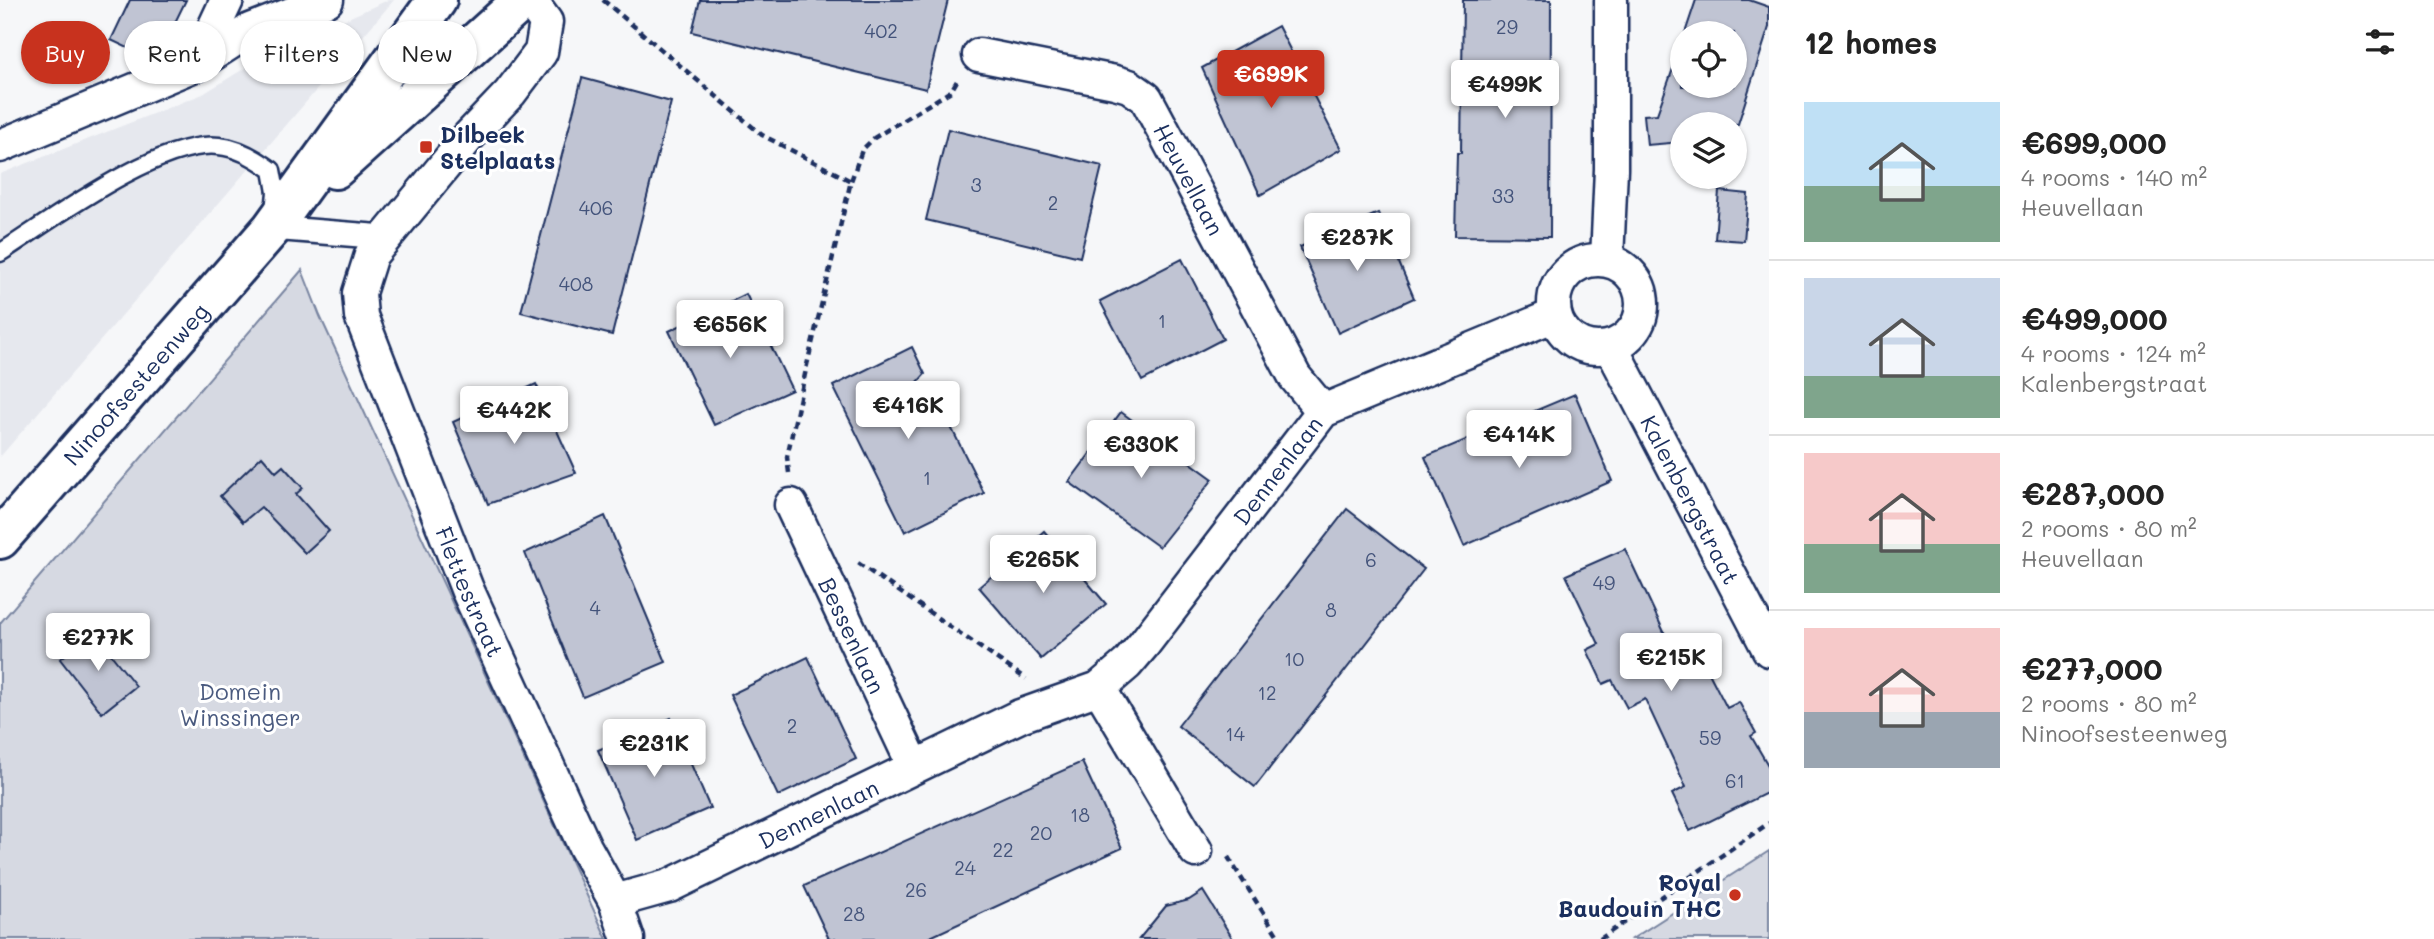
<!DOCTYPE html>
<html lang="en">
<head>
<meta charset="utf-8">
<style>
  :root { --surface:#fff; --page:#f6f6f6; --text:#222; --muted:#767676; --line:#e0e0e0; --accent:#c8321e }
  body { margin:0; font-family:Mali,sans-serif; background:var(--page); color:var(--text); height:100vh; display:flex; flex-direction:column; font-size:26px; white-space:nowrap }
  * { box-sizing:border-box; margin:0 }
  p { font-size:23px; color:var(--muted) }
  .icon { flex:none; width:38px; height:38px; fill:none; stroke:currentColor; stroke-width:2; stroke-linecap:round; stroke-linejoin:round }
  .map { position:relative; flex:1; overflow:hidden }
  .panel { display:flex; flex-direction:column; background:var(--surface); width:665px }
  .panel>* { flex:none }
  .banner { position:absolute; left:21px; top:21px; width:665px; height:63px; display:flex; gap:14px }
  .tools { position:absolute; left:1670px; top:21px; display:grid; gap:14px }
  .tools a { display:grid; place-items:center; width:77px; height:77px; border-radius:50%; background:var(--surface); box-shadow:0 2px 5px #0004; font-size:35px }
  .price { position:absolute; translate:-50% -60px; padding:0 16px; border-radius:7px; background:#fff; color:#222; font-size:23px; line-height:46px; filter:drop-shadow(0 2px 4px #0008) }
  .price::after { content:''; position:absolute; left:50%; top:42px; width:21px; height:16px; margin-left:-10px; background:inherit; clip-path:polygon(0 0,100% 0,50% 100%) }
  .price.current { background:var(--accent); color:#fff }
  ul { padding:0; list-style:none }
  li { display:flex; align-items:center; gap:21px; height:175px; padding:0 35px }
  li+li { border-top:2px solid var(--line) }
  li span { display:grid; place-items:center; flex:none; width:196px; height:140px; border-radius:0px; color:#555 }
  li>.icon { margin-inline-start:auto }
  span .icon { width:84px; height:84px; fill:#fffc; stroke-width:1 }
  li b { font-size:30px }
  h2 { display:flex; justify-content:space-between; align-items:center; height:84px; padding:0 35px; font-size:30px }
  .chip { padding:0 24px; border-radius:32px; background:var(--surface); box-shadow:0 2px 5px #0004; font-size:24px; line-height:63px }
  .chip.current { background:var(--accent); color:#fff }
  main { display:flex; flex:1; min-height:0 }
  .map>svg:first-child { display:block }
</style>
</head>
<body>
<main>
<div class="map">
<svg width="1769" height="939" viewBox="0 0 1769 939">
  <rect width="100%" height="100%" fill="#f6f7f9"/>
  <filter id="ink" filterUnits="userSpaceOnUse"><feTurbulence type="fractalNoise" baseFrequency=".0143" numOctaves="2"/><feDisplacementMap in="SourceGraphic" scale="14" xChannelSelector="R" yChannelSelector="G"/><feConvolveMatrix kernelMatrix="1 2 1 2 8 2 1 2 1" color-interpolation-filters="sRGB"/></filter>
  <g filter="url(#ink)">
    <path fill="#e6e8ee" d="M 388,0 L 394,0 L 0,457 L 0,174 L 203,94 L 266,55 Z"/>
    <g fill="#d6d9e2" stroke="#7884a0" stroke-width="2">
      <path d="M 302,270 L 320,316 L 607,939 L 0,939 L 0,623 Z"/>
      <path d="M 1769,851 L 1769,939 L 1632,939 Z"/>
    </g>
    <g fill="#c0c4d3" stroke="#1b2f5e" stroke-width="2">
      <path d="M 130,0 L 186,0 L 161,51 L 147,57 L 111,40 Z"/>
      <path d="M 700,0 L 948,0 L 926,89 L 692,32 Z"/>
      <path d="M 1463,0 L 1551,0 L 1550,237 L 1455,236 L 1457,153 L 1461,153 Z"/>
      <path d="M 1696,0 L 1749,0 L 1769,7 L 1769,27 L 1738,124 L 1682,124 L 1682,142 L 1647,145 L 1644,115 L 1657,114 L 1682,43 L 1682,86 L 1734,86 L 1734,33 L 1685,33 Z"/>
      <path d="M 1278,26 L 1341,149 L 1260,195 L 1202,68 Z"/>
      <path d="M 582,78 L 671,102 L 612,335 L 521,312 Z"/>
      <path d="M 948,129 L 1102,166 L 1080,257 L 926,220 Z"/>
      <path d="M 1719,191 L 1748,194 L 1744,241 L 1715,239 Z"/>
      <path d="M 1378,213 L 1414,298 L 1338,333 L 1300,247 Z"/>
      <path d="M 1182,259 L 1223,339 L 1142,381 L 1100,301 Z"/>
      <path d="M 746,294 L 792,390 L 714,425 L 669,331 Z"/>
      <path d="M 912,347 L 925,374 L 917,383 L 947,419 L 984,493 L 905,532 L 833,386 Z"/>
      <path d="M 536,384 L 576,473 L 488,504 L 453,422 Z"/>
      <path d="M 1575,394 L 1612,481 L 1464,546 L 1425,457 Z"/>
      <path d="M 1121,412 L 1213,479 L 1159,547 L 1069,482 Z"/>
      <path d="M 262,456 L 276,472 L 283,466 L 303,488 L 296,494 L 329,531 L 305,553 L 261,507 L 243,522 L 220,496 Z"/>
      <path d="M 1347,509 L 1424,569 L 1255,787 L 1178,726 Z"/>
      <path d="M 605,516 L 666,662 L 583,697 L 525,553 Z"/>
      <path d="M 1044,531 L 1106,604 L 1041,659 L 979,587 Z"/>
      <path d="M 1625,549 L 1672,649 L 1691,638 L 1727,708 L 1739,702 L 1756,733 L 1751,736 L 1769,767 L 1769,792 L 1690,831 L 1672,794 L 1686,787 L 1645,699 L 1627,708 L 1612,680 L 1603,684 L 1587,650 L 1599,644 L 1566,575 Z"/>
      <path d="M 94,633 L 136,686 L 102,713 L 60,659 Z"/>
      <path d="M 808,657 L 856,759 L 778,796 L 730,695 Z"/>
      <path d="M 671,718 L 710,808 L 637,840 L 598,750 Z"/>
      <path d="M 1082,762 L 1122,848 L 926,939 L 829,939 L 804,886 Z"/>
      <path d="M 1203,891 L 1233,939 L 1139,939 L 1166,906 L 1189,900 Z"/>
    </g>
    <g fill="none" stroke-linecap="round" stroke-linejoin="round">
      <g stroke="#1b2f5e" stroke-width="21">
        <path id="service" d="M 0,253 C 50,221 160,139 219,146 C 239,148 256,158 272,170 L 276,192 L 274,211"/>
      </g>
      <g stroke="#1b2f5e" stroke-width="28">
        <path id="pedestrian" d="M 272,228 L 385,237"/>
      </g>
      <g stroke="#1b2f5e" stroke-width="37">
        <g id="minor">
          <path id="s1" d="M 530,0 L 546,22 L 541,52 L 510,93 L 469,136 L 371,255 L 359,293 L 361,316 L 467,589 L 585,847 L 615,901 L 628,939"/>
          <path id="s2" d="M 979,55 L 1115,82 L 1129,86 L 1146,98 L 1295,377 L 1323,411"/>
          <path d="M 197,64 L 227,0"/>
          <path d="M 0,146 L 197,64 L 250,30 L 327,0"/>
          <circle cx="1598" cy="304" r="44"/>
          <path d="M 1607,260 L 1611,169 L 1611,0"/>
          <path id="s3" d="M 1611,347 L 1769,650"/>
          <path id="s4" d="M 791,505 L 914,766"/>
          <path d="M 1099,688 L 1196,851"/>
          <path id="s5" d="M 615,901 L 669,886 L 1020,716 L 1099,688 L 1127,664 L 1144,644 L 1323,411 L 1555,315"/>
        </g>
      </g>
      <g stroke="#1b2f5e" stroke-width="44">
        <g id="primary">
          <path d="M 335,169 L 523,0"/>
          <path id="s6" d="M 0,539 L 272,228 L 437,0"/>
        </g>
      </g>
      <g stroke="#1b2f5e" stroke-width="4.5" stroke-dasharray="7 5" stroke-linecap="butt">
        <path d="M 603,0 L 762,135 L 851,181"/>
        <path d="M 789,473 L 787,457 L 807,365 L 851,181 L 862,150 L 874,138 L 951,91 L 958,79"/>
        <path d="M 858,563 L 1026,679"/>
        <path d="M 1228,857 L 1280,939"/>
        <path d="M 1600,939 L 1769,823"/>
      </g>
      <use href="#service" stroke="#fff" stroke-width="16"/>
      <use href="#pedestrian" stroke="#fff" stroke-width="23"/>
      <use href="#minor" stroke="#fff" stroke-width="32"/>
      <use href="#primary" stroke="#fff" stroke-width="38"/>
    </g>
  </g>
  <g fill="#c8321e" stroke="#fff" stroke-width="2.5">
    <rect x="419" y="140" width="14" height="14" rx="3.5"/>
    <circle cx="1735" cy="895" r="7"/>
  </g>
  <g text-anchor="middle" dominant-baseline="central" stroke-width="6" stroke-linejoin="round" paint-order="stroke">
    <g font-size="19" fill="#44547b">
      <text x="1507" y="26">29</text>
      <text x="881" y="30">402</text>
      <text x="976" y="184">3</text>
      <text x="1503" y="195">33</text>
      <text x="1053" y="202">2</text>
      <text x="596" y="207">406</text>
      <text x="576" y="283">408</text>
      <text x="1162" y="320">1</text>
      <text x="927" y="477">1</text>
      <text x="1371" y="559">6</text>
      <text x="1604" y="582">49</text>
      <text x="595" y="607">4</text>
      <text x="1331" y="609">8</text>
      <text x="1294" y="658">10</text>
      <text x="1267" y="692">12</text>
      <text x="792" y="725">2</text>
      <text x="1235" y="733">14</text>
      <text x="1710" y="737">59</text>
      <text x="1735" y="780">61</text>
      <text x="1080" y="814">18</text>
      <text x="1041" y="832">20</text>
      <text x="1003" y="849">22</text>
      <text x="965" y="867">24</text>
      <text x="916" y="889">26</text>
      <text x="854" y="913">28</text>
    </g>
    <g font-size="23" font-weight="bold" fill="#1b2f5e" stroke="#fff" text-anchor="start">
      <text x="440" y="134">Dilbeek<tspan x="440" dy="26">Stelplaats</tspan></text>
      <text x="1721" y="882" text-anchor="end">Royal<tspan x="1721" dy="26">Baudouin THC</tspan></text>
    </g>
    <g font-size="23" fill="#1b2f5e" stroke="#fff">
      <text stroke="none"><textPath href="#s2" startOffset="266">Heuvellaan</textPath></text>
      <text stroke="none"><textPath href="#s6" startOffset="206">Ninoofsesteenweg</textPath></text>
      <text stroke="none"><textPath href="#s5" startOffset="812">Dennenlaan</textPath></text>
      <text stroke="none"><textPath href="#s3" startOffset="172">Kalenbergstraat</textPath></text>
      <text stroke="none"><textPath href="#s1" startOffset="682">Flettestraat</textPath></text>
      <text stroke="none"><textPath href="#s4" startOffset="144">Bessenlaan</textPath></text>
      <text stroke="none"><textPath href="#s5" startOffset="222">Dennenlaan</textPath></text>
    </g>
    <g font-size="23" fill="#4a5a7f" stroke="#fff">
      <text x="240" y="691">Domein<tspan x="240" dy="26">Winssinger</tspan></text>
    </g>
  </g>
</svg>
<div class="tools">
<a><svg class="icon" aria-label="locate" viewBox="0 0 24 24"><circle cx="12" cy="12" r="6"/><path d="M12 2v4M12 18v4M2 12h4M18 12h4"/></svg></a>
<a><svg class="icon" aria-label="layers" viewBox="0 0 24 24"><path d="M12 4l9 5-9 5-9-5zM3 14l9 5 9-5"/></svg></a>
</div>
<b class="price current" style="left:1271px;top:110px">€699K</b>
<b class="price" style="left:1505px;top:120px">€499K</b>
<b class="price" style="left:1357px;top:273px">€287K</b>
<b class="price" style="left:730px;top:360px">€656K</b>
<b class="price" style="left:908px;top:441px">€416K</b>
<b class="price" style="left:514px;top:446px">€442K</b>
<b class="price" style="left:1519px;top:470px">€414K</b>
<b class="price" style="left:1141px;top:480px">€330K</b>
<b class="price" style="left:1043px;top:595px">€265K</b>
<b class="price" style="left:98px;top:673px">€277K</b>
<b class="price" style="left:1671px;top:693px">€215K</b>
<b class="price" style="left:654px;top:779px">€231K</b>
<div class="banner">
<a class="chip current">Buy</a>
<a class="chip">Rent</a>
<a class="chip">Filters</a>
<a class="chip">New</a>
</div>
</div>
<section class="panel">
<h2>12 homes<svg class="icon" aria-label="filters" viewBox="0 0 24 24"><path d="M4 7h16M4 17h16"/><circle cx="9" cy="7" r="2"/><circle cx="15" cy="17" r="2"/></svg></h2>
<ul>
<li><span style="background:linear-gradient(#bfe0f5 60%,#7fa58c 0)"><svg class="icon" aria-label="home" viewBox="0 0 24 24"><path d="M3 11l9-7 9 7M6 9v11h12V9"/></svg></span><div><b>€699,000</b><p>4 rooms · 140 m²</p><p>Heuvellaan</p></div></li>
<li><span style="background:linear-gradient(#c9d6e8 70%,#7fa58c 0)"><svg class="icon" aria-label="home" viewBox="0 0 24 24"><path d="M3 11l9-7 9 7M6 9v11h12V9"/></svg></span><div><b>€499,000</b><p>4 rooms · 124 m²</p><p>Kalenbergstraat</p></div></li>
<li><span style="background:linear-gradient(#f6c9c9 65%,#7fa58c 0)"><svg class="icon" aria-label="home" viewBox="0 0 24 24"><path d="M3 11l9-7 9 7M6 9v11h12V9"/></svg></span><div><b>€287,000</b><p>2 rooms · 80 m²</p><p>Heuvellaan</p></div></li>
<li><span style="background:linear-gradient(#f6c9c9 60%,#9aa5b1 0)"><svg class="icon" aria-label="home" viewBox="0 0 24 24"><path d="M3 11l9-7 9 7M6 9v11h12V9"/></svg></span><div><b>€277,000</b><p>2 rooms · 80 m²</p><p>Ninoofsesteenweg</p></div></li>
</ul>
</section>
</main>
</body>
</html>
